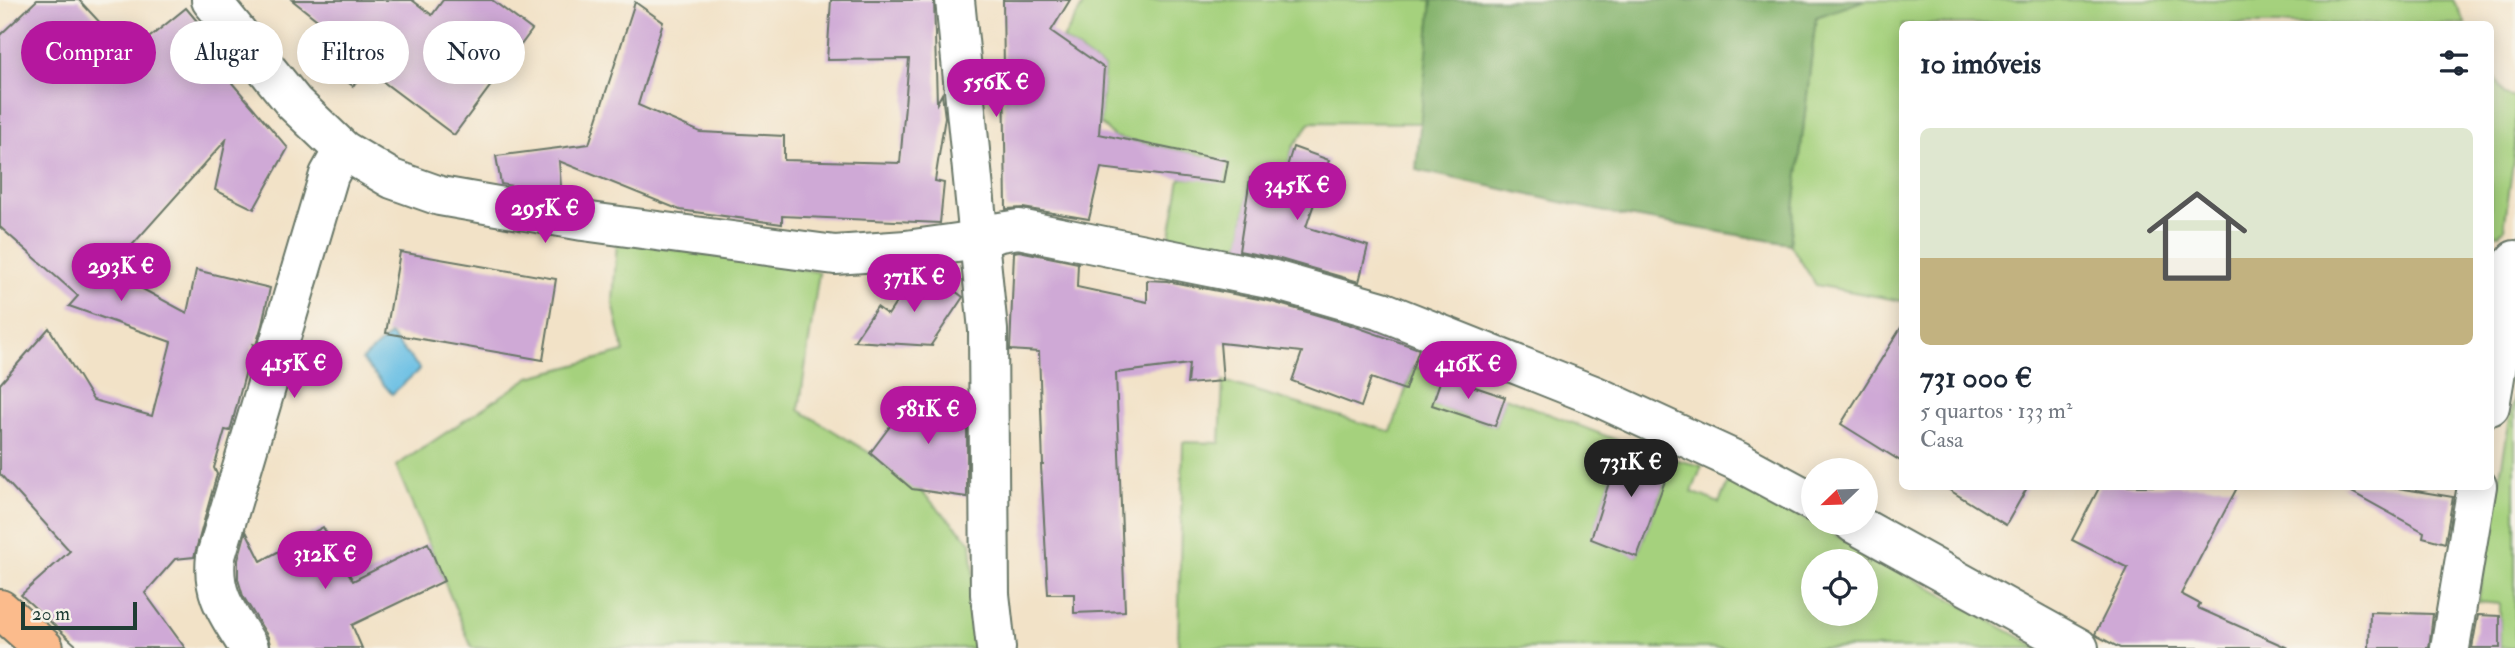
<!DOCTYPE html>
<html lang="pt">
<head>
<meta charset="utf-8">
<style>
  :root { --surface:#fff; --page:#f2f2f3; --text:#1f2937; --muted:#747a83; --accent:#b5179e }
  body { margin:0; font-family:"IM FELL Double Pica",serif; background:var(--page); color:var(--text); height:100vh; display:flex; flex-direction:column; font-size:26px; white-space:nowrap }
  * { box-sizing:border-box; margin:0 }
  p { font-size:23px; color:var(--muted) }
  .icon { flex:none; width:38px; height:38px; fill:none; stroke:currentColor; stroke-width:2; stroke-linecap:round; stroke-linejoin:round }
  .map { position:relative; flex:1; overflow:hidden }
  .drawer { position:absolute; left:1899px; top:21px; width:595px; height:469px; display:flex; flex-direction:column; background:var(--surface); border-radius:10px; box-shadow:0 4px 18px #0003 }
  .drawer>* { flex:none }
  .top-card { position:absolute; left:21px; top:21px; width:665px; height:63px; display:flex; gap:14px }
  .needle { width:46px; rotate:247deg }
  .controls { position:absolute; left:1801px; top:458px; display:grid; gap:14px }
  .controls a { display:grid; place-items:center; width:77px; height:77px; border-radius:50%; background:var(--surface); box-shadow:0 4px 18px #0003; font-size:35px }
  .scale { position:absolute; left:21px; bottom:18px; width:116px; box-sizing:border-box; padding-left:7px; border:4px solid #1f3d34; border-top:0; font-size:19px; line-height:24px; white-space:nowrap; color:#1f3d34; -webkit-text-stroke:5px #f7f3e8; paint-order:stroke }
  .price { position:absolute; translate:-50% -60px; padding:0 16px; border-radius:24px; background:var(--accent); color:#fff; font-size:23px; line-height:46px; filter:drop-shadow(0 2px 4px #0008) }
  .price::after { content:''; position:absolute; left:50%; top:42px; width:21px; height:16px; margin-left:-10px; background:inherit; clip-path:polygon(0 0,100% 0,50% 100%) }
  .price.on { background:#222; color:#fff }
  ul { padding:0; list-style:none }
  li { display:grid; align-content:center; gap:14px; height:371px; padding:0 21px }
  li span { display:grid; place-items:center; height:217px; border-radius:10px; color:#555 }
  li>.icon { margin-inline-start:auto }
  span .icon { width:126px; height:126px; fill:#fffc; stroke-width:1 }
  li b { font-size:30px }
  h2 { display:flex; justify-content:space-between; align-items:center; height:84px; padding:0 21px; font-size:30px }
  .pill { padding:0 24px; border-radius:32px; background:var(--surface); box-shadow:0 4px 18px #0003; font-size:24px; line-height:63px }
  .pill.on { background:var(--accent); color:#fff }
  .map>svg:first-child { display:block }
</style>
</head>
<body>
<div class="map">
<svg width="2515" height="648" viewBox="0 0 2515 648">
  <rect width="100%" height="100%" fill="#f7f3e8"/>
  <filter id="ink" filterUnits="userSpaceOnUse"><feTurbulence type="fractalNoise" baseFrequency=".0143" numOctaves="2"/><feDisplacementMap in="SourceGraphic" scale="14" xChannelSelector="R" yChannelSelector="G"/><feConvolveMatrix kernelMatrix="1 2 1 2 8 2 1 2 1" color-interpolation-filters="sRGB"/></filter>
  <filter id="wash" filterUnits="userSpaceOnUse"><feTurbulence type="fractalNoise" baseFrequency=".00686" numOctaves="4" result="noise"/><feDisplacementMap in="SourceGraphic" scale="28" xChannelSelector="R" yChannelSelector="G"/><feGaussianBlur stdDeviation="1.57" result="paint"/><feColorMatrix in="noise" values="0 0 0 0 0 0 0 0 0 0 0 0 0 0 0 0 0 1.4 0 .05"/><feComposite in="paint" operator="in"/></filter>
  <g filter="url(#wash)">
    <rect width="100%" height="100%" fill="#f2e2c7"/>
    <g fill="#a5d17d" stroke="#628758" stroke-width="2" fill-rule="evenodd">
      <path d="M 1086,0 L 1432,0 L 1421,123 L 1311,122 L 1293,147 L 1282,183 L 1250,179 L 1241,242 L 1231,247 L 1170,236 L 1180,178 L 1200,179 L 1204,156 L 1114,137 L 1100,123 L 1104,68 L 1063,39 Z"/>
      <path d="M 1865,0 L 2453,0 L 2466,24 L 1902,24 L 1902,301 L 1816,285 L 1790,244 L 1816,17 Z"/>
      <path d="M 2490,69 L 2504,95 L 2515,98 L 2515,147 L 2504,229 L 2499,234 L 2490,233 Z"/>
      <path d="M 617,240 L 819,272 L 799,410 L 870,453 L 897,475 L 920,490 L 971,542 L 979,648 L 472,648 L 396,466 L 530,377 L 624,352 L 613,303 Z"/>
      <path d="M 1414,366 L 1442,376 L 1433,405 L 1495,426 L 1505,397 L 1622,442 L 1592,539 L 1637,556 L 1673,459 L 1702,466 L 1692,492 L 1719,503 L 1730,477 L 2039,648 L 1178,648 L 1183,442 L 1220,443 L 1223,381 L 1391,432 ZM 1813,562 L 1866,562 L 1866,614 L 1813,614 Z"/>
      <path d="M 2515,389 L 2515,648 L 2500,648 L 2500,604 L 2478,602 Z"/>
    </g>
    <path fill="#84b36c" stroke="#527850" stroke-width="2" d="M 1432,0 L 1865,0 L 1816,17 L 1790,244 L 1610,213 L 1416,170 Z"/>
    <path fill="#66bee4" stroke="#427e8c" stroke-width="2" d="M 390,335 L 420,369 L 392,394 L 362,360 Z"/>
    <g id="blocks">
      <g fill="#cfa9d6">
        <path d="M 37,0 L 79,0 L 129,54 L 186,8 L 212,39 L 203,50 L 238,76 L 232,83 L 288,148 L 254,209 L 215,190 L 226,140 L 109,271 L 187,313 L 196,270 L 270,288 L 262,325 L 256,345 L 253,344 L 230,431 L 225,430 L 214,468 L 217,474 L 194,557 L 175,559 L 145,593 L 185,648 L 79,648 L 21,595 L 70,551 L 0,474 L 0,384 L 49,328 L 93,400 L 152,416 L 171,342 L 69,306 L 78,296 L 0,227 L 0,35 Z"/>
        <path d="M 292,0 L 412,0 L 432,15 L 443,0 L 492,0 L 532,30 L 454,135 L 366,69 L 353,86 L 317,58 L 335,34 Z"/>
        <path d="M 831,0 L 934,0 L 937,103 L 942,94 L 945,117 L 935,181 L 944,183 L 940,223 L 782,216 L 782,224 L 680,210 L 559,161 L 561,187 L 529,189 L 501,184 L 496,156 L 589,144 L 635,2 L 663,22 L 638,105 L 700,132 L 784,136 L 784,160 L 900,163 L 909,59 L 827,60 Z"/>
        <path d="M 1003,0 L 1070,0 L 1051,31 L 1104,68 L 1099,134 L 1228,161 L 1224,183 L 1101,168 L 1089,219 L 1023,208 L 1006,209 Z"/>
        <path d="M 1293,147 L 1329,160 L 1306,227 L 1368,246 L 1359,282 L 1280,259 L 1239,251 L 1250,178 L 1282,183 Z"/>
        <path d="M 1019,251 L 1078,263 L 1077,287 L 1147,302 L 1147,280 L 1167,281 L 1269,301 L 1348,324 L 1419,349 L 1405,390 L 1371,378 L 1361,407 L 1292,381 L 1302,352 L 1220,343 L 1223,381 L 1187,384 L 1189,364 L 1116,373 L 1125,611 L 1074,613 L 1074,594 L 1048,594 L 1041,465 L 1043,465 L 1039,352 L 1010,350 L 1014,252 Z"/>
        <path d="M 400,252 L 556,279 L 543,360 L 386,333 Z"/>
        <path d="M 925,269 L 963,297 L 931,345 L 933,346 L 854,341 L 877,307 L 888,315 L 917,271 Z"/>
        <path d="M 1902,326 L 1902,462 L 1841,424 Z"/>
        <path d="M 1442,376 L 1505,397 L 1495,426 L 1432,405 Z"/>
        <path d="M 914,394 L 967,403 L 967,497 L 912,489 L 870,453 Z"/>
        <path d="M 1622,442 L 1673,459 L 1637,557 L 1591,539 Z"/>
        <path d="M 1943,486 L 2028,486 L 2006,525 Z"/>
        <path d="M 2100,486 L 2238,486 L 2181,594 L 2200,604 L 2198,608 L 2288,648 L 2120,648 L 2097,636 L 2095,634 L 2128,568 L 2072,540 Z"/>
        <path d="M 2341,486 L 2386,486 L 2453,497 L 2445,543 L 2423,537 L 2424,532 Z"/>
        <path d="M 323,527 L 353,581 L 428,543 L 444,581 L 352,625 L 362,648 L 271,648 L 268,637 L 243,596 L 238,579 L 238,560 L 246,531 L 261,561 Z"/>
        <path d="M 2370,612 L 2433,614 L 2429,648 L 2369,648 Z"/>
        <path d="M 2478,615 L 2500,616 L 2500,648 L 2472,648 Z"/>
      </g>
    </g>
  </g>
  <g filter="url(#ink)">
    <use href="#blocks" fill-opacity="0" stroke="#697767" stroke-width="2"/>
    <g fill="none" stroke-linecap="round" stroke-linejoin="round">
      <g stroke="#697767" stroke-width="42">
        <g id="minor">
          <path d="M 211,0 L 294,103 L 343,150 L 392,179 L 440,196 L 583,221 L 835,255 L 906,250 L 950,244 L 978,240 L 1000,232 L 1019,229 L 1274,280 L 1382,311 L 1596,396 L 1737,461 L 1813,502"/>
          <path d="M 955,0 L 988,330 L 990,594 L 996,648"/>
          <path d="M 2490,406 L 2515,260"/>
          <path d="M 1853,523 L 2079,648"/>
          <path d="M 249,648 C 230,616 211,596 216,556 L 329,175 L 343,150"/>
          <path d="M 2450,648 L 2477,486"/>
        </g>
      </g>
      <g stroke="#697767" stroke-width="42">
        <path id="primary" d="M 0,609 L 44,648"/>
      </g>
      <use href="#minor" stroke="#fff" stroke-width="38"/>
      <use href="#primary" stroke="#fbbb8c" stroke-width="38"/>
    </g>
  </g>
</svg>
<div class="controls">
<a><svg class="needle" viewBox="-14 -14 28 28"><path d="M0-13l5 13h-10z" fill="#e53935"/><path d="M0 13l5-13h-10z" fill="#747a83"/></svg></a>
<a><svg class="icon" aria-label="locate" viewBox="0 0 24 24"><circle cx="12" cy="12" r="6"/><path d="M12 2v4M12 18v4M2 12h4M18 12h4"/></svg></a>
</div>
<div class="scale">20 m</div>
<b class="price" style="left:996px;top:119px">556K €</b>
<b class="price" style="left:1297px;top:222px">345K €</b>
<b class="price" style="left:545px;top:245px">295K €</b>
<b class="price" style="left:121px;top:303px">293K €</b>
<b class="price" style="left:914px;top:314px">371K €</b>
<b class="price" style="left:294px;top:400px">415K €</b>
<b class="price" style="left:1468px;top:401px">416K €</b>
<b class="price" style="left:928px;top:446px">581K €</b>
<b class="price on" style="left:1631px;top:499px">731K €</b>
<b class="price" style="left:325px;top:591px">312K €</b>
<div class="top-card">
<a class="pill on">Comprar</a>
<a class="pill">Alugar</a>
<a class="pill">Filtros</a>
<a class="pill">Novo</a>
</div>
<section class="drawer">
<h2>10 imóveis<svg class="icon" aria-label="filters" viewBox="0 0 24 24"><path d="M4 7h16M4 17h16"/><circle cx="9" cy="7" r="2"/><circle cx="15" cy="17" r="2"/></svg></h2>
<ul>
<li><span style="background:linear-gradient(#dfe7d0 60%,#c2b280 0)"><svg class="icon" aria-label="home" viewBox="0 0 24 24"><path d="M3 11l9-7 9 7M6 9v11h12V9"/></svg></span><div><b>731 000 €</b><p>5 quartos · 133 m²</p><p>Casa</p></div></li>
</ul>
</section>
</div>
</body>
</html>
